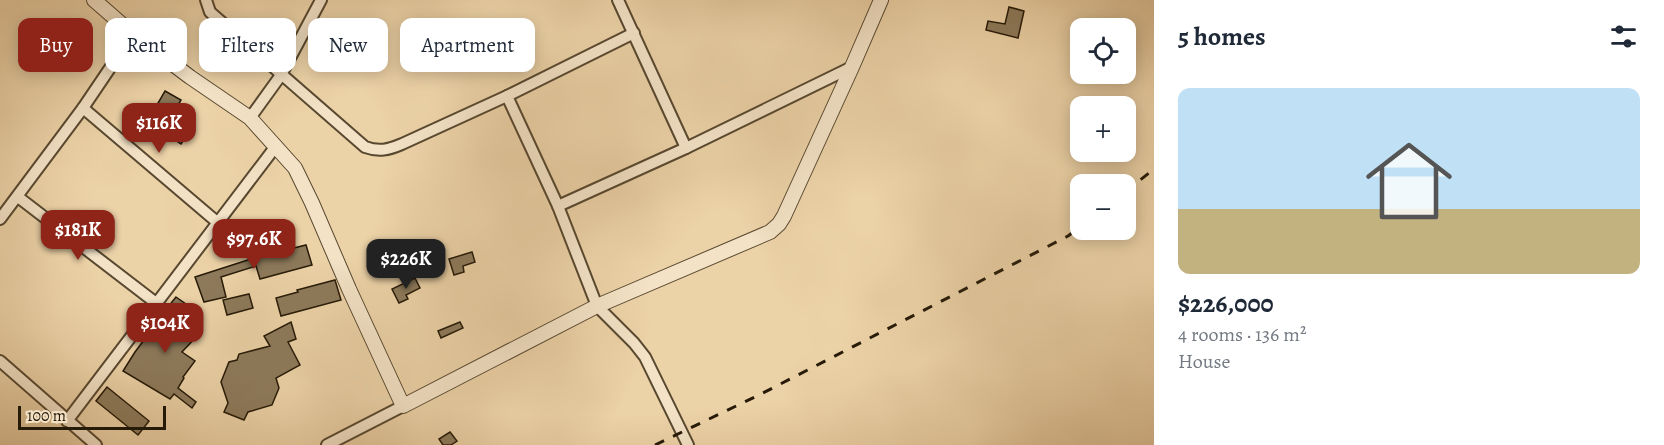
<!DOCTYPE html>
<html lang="en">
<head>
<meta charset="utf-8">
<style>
  :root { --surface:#fff; --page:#f6f6f7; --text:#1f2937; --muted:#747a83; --line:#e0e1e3; --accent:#8f2418 }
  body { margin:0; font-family:Alegreya,serif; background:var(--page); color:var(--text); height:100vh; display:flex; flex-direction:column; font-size:22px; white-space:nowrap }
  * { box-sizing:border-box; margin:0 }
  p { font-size:20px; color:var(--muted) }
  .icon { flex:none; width:33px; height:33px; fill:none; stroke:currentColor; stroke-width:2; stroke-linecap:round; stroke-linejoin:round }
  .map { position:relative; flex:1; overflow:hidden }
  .side { display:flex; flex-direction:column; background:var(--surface); width:510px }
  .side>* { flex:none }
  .banner { position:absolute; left:18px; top:18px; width:570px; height:54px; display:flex; gap:12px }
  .controls { position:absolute; left:1070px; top:18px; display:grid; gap:12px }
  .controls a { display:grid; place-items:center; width:66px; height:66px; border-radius:12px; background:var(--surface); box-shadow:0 3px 15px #0003; font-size:30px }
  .scale { position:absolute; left:18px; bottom:15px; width:148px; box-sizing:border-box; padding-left:6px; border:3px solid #261a08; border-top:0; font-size:16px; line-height:21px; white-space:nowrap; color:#261a08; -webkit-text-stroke:4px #f3e2c6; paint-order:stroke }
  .price { position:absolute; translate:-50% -51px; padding:0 14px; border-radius:12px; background:var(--accent); color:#fff; font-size:20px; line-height:39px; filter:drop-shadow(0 2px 3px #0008) }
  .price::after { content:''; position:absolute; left:50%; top:36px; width:18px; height:14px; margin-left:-9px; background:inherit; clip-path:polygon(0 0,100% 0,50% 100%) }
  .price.current { background:#222; color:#fff }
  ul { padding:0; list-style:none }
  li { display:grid; align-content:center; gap:12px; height:318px; padding:0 24px }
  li+li { border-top:2px solid var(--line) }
  li span { display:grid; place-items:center; height:186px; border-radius:12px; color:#555 }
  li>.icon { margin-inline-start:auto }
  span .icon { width:108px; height:108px; fill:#fffc; stroke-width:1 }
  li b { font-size:26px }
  h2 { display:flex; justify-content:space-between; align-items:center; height:72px; padding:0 24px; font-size:26px }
  .pill { padding:0 21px; border-radius:12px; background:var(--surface); box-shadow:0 3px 15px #0003; font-size:21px; line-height:54px }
  .pill.current { background:var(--accent); color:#fff }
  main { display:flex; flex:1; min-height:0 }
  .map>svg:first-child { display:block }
</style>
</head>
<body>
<main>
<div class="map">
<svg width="1154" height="445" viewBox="0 0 1154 445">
  <rect width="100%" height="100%" fill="#ecd2a7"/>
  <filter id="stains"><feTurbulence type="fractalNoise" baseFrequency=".00333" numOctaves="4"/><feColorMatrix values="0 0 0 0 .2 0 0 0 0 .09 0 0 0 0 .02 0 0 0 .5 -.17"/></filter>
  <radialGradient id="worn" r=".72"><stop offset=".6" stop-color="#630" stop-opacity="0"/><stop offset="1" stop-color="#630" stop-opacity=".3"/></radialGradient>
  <g fill="#8d7a5b" stroke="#261a08" stroke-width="1.5">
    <path d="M 1009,7 L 1024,11 L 1018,38 L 986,30 L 988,21 L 1005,24 Z"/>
    <path d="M 165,91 L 181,100 L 172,115 L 188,125 L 185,129 L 189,132 L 181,144 L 163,132 L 159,139 L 143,129 Z"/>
    <path d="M 306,245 L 312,265 L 260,279 L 256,266 L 221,277 L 226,297 L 204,302 L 195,277 L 254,258 Z"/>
    <path d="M 472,252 L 475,262 L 463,266 L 464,272 L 454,275 L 449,259 Z"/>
    <path d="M 415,278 L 420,288 L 406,295 L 408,299 L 399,303 L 392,289 Z"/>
    <path d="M 335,280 L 341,300 L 281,316 L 276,298 L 298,292 L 297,290 Z"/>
    <path d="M 249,294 L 253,308 L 227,315 L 223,300 Z"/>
    <path d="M 176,297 L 190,307 L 179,321 L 197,336 L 182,352 L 195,361 L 183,377 L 184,378 L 178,388 L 196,402 L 192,408 L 174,394 L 170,399 L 123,371 L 135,352 L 153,328 L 152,327 Z"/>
    <path d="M 291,322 L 296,339 L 288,342 L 300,365 L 276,378 L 279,388 L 272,405 L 248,412 L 244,420 L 224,412 L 228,403 L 221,382 L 229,362 L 237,360 L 239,354 L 270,346 L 264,336 Z"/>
    <path d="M 460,322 L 463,328 L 441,338 L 438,331 Z"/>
    <path d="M 107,387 L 149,421 L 138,435 L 96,401 Z"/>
    <path d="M 450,432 L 457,441 L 451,445 L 443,445 L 439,439 Z"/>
  </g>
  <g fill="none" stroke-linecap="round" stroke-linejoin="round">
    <g stroke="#584830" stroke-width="14">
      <g id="minor">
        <path d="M 206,0 L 210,12 L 365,147 C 379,152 388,150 402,144 L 507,96 L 634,33"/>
        <path d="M 618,0 L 686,148"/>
        <path d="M 507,96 L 558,206 L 597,306 L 634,343 L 645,357 L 688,445"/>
        <path d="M 83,108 L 217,222"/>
        <path d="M 250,118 L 281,75 L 321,0"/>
        <path d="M 18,197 L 156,303"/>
        <path d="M 558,206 L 686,148 L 852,67"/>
        <path d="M 0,219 L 83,108 L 133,34"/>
        <path d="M 0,361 L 96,445"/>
        <path d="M 67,421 L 276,146"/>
        <path d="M 327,445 L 403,406"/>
      </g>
    </g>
    <g stroke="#584830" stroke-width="16">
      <path id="tertiary" d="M 94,0 L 133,34 L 190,77 L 250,118 L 295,168 L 312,203 L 349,289 L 403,406 L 597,306 L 770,232 L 779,224 L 784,216 L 852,67 L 881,0"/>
    </g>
    <use href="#minor" stroke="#f3e2c6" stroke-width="10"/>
    <use href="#tertiary" stroke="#f3e2c6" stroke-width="14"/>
    <g stroke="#261a08" stroke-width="3" stroke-dasharray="10 10" stroke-linecap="butt">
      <path d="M 1125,192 L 1154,169"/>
      <path d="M 655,445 L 761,394 L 1068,236 L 1080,227"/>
    </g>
  </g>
  <rect width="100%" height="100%" filter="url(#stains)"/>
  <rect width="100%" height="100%" fill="url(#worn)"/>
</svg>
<div class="controls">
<a><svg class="icon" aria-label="locate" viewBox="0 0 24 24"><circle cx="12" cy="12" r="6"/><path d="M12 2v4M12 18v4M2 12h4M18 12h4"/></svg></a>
<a>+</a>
<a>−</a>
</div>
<div class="scale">100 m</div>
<b class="price" style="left:159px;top:154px">$116K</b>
<b class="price" style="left:78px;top:261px">$181K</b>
<b class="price" style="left:254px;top:270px">$97.6K</b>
<b class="price current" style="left:406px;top:290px">$226K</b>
<b class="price" style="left:165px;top:354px">$104K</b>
<div class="banner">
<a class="pill current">Buy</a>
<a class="pill">Rent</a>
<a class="pill">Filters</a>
<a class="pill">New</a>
<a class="pill">Apartment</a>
</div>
</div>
<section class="side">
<h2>5 homes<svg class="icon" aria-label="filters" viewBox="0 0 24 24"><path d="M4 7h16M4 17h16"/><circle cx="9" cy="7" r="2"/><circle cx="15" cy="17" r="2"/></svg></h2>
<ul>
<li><span style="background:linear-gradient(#bfe0f5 65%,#c2b280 0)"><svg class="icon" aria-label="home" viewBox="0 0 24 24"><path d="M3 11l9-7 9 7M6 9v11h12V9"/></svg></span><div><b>$226,000</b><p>4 rooms · 136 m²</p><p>House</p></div></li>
</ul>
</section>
</main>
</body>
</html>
